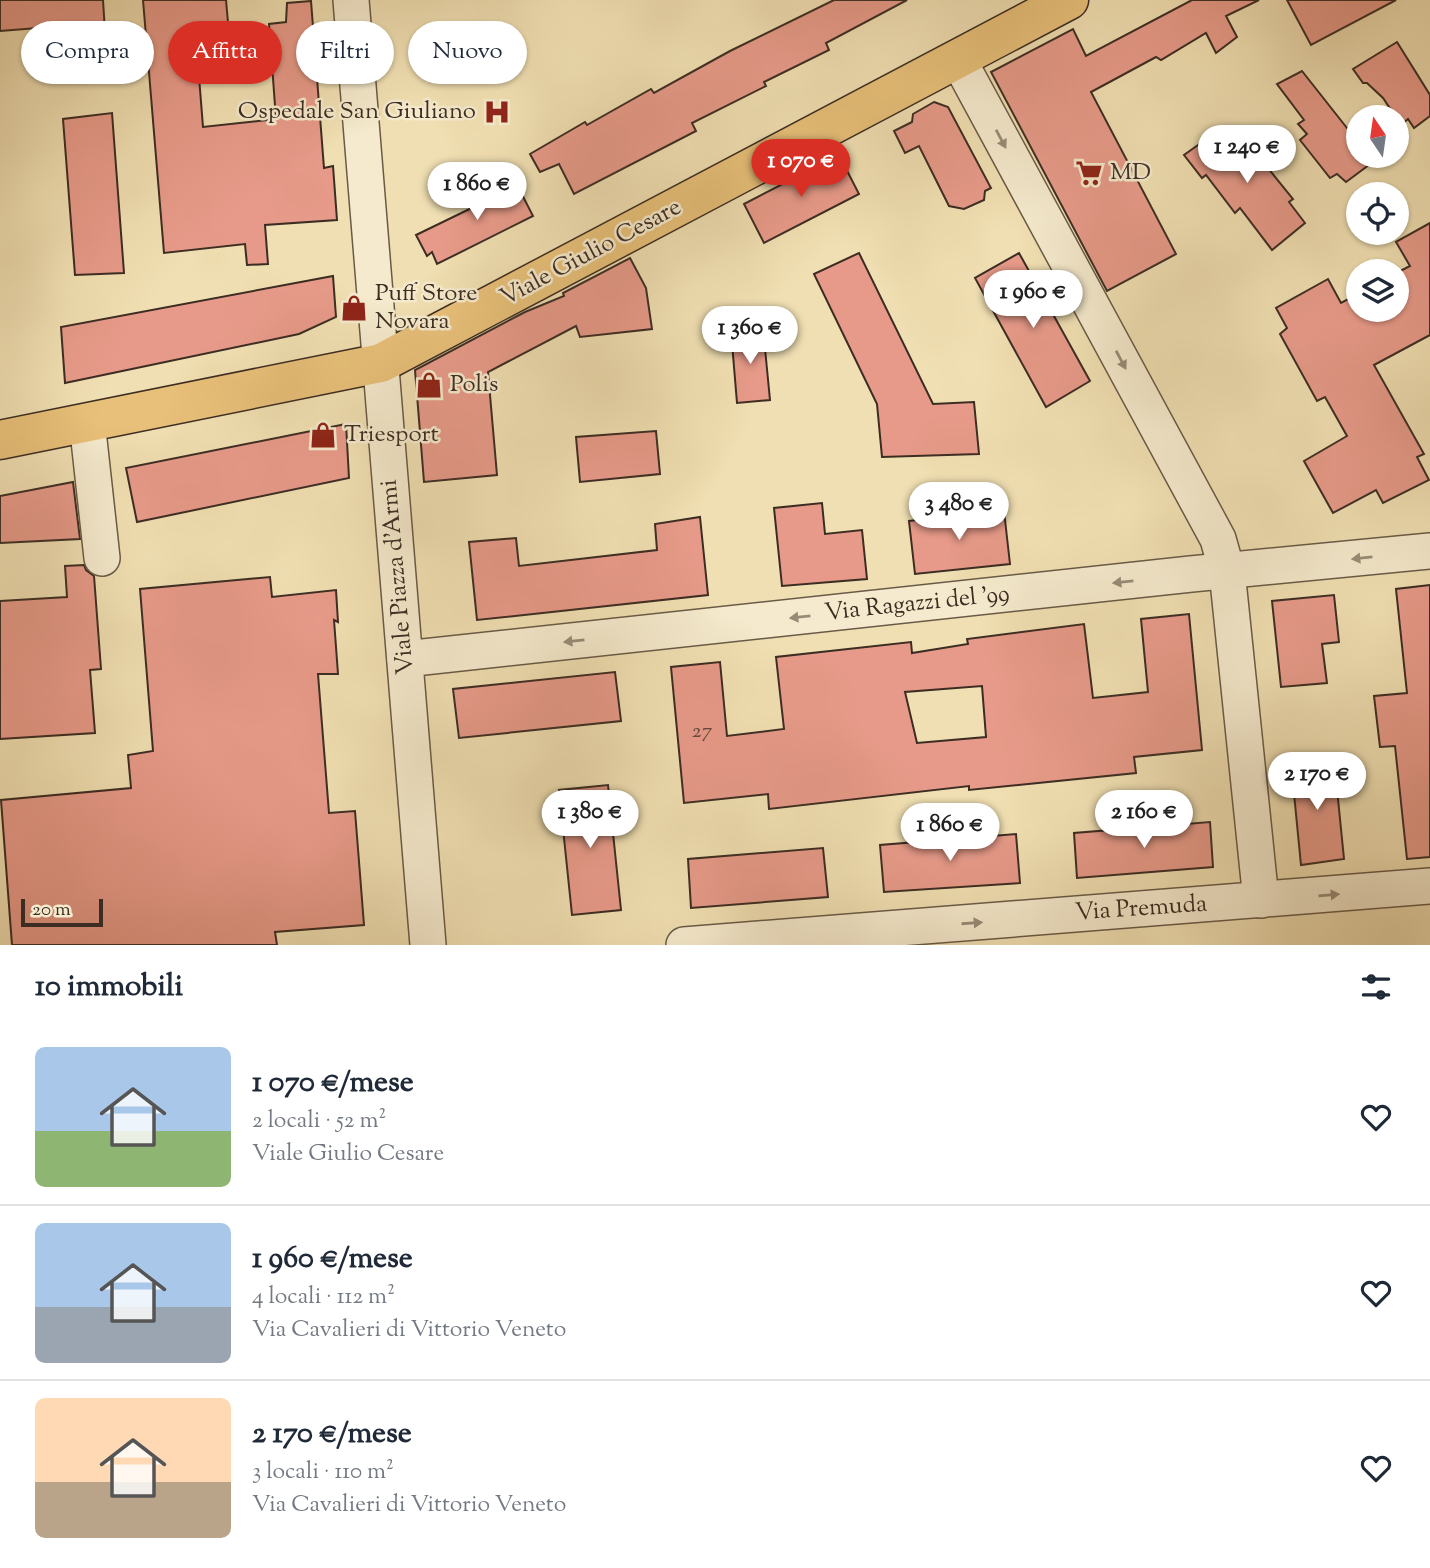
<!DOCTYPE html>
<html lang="it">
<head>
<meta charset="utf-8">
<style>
  :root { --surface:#fff; --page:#f2f2f3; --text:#1f2937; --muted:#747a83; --line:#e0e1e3; --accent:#d93025 }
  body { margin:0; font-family:"Sorts Mill Goudy",serif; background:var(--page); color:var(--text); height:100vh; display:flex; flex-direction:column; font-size:26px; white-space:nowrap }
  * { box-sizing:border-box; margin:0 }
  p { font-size:23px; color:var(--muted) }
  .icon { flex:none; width:38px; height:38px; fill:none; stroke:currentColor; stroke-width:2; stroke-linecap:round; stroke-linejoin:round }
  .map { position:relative; height:945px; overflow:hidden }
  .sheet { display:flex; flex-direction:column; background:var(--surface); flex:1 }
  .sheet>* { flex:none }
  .banner { position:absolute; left:21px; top:21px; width:700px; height:63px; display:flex; gap:14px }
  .needle { width:46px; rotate:347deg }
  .buttons { position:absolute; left:1346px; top:105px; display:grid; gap:14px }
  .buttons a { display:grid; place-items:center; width:63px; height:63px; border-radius:50%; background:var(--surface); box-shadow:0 2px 5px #0004; font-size:35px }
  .scale { position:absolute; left:21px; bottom:18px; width:82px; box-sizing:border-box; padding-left:7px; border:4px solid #3c2d23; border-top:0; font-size:19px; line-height:24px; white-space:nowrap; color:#3c2d23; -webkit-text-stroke:5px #f5eacd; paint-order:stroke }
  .price { position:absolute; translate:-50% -60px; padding:0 16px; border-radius:24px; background:#fff; color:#222; font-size:23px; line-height:46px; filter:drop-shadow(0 2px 4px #0008) }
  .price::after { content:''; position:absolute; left:50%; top:42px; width:21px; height:16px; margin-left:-10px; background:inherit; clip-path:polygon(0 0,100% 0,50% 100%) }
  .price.active { background:var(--accent); color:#fff }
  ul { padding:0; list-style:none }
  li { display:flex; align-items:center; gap:21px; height:175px; padding:0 35px }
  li+li { border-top:2px solid var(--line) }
  li span { display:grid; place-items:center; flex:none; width:196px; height:140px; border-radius:10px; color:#555 }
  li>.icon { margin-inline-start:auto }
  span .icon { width:84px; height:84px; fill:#fffc; stroke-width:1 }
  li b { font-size:30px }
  h2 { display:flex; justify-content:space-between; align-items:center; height:84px; padding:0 35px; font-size:30px }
  .tag { padding:0 24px; border-radius:32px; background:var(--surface); box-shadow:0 2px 5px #0004; font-size:24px; line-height:63px }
  .tag.active { background:var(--accent); color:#fff }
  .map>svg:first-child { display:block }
</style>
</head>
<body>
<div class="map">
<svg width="1430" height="945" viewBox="0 0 1430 945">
  <rect width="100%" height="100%" fill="#f0dfb2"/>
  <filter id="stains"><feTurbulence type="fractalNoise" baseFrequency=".00286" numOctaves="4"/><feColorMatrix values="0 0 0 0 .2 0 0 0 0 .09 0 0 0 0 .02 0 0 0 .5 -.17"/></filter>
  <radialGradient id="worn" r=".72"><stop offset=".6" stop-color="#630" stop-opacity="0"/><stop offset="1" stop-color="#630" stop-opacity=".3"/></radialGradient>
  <g fill="#e79a89" stroke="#3c2d23" stroke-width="2" fill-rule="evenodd">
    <path d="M 0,0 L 103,0 L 105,32 L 50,35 L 50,27 L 0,31 Z"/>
    <path d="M 143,0 L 226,0 L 231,56 L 198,64 L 203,127 L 276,119 L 269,24 L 286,22 L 287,3 L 311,1 L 324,168 L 333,166 L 337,220 L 265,225 L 268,264 L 247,265 L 245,244 L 164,253 Z"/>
    <path d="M 834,0 L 907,0 L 826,43 L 829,50 L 764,82 L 766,86 L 692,123 L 696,131 L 574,194 L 559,164 L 540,172 L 530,154 L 585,122 L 587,125 L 651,89 L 654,93 L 730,51 Z"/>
    <path d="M 1192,0 L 1259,0 L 1226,16 L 1237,37 L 1216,53 L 1206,33 L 1161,60 L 1156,57 L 1091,92 L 1176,254 L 1107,291 L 991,72 L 1073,29 L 1086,56 Z"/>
    <path d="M 1287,0 L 1396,0 L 1311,45 Z"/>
    <path d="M 1397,42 L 1430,95 L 1430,116 L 1414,128 L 1408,119 L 1401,125 L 1383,98 L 1367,83 L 1363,83 L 1353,69 Z"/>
    <path d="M 1302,71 L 1358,142 L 1358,156 L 1381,156 L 1346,182 L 1337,174 L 1330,178 L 1300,140 L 1307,134 L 1298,124 L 1304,120 L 1277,84 Z"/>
    <path d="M 934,102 L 948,107 L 991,188 L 985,191 L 984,200 L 964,209 L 949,206 L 919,146 L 905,153 L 894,131 L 912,122 L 913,114 Z"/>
    <path d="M 112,113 L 124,273 L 75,275 L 63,119 Z"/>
    <path d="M 1234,126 L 1293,199 L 1289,202 L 1305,223 L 1272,250 L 1240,208 L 1235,213 L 1206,175 L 1202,178 L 1184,155 L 1205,140 Z"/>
    <path d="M 839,155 L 859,194 L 764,243 L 744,204 Z"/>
    <path d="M 512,175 L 533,216 L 437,264 L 432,252 L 427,256 L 416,235 L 484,202 L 481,197 L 490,192 L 487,187 Z"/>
    <path d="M 1430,223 L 1430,335 L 1374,365 L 1424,454 L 1417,457 L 1429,480 L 1383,503 L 1376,490 L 1333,513 L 1304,461 L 1347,436 L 1325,397 L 1317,401 L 1280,334 L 1287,328 L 1276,308 L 1328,279 L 1341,303 L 1358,294 L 1358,310 L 1396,310 L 1396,273 L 1410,266 L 1396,242 Z"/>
    <path d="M 859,253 L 933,404 L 974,402 L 979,454 L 882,457 L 877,404 L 814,274 Z"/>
    <path d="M 1019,253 L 1090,381 L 1046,407 L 975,278 Z"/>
    <path d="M 630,258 L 646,288 L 652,329 L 580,337 L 576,326 L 488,372 L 497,475 L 424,482 L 415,370 L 525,312 L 564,296 L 563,293 Z"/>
    <path d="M 333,276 L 336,317 L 299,334 L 65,383 L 61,327 Z"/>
    <path d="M 763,328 L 770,400 L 737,403 L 731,331 Z"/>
    <path d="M 346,424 L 349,478 L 137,522 L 126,468 Z"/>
    <path d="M 656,431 L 660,474 L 580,482 L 576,437 Z"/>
    <path d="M 73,482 L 80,539 L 0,543 L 0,496 Z"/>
    <path d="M 822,503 L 825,534 L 862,530 L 867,579 L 782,586 L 774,508 Z"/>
    <path d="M 1004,511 L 1010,564 L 915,574 L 909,521 Z"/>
    <path d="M 700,517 L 708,595 L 477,620 L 469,542 L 516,538 L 519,566 L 657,550 L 655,524 Z"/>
    <path d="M 84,565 L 86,570 L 94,576 L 101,669 L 90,670 L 95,733 L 0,739 L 0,601 L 67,597 L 65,566 Z"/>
    <path d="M 270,577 L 272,597 L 336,590 L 338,622 L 334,620 L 338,674 L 318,674 L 329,813 L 355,811 L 364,925 L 275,932 L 277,945 L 12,945 L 1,800 L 131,788 L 128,755 L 153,751 L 140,589 Z"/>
    <path d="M 1430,585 L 1430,857 L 1407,859 L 1395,746 L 1380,747 L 1374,696 L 1407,693 L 1396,589 Z"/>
    <path d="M 1334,595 L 1339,642 L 1322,644 L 1327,683 L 1281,687 L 1272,601 Z"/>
    <path d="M 1189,614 L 1202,750 L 1134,757 L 1136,773 L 969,790 L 969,786 L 769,809 L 768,794 L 684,803 L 671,667 L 720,662 L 727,736 L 784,729 L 776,657 L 911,642 L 912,653 L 968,644 L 967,639 L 1084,624 L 1093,698 L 1148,692 L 1141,619 ZM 982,686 L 986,737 L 917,743 L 905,692 Z"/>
    <path d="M 615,672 L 621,721 L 459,738 L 453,689 Z"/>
    <path d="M 1334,759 L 1344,859 L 1301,865 L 1291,763 Z"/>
    <path d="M 608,785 L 621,910 L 572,915 L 559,790 Z"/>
    <path d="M 1210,822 L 1213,867 L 1077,878 L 1074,833 Z"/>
    <path d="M 1016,834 L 1020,883 L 884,892 L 880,845 Z"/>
    <path d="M 823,848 L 828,897 L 691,908 L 688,859 Z"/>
  </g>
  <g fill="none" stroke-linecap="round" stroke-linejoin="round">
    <g stroke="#695a47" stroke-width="38">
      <g id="minor">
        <path d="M 351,0 L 428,945"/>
        <path d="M 958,59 L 1218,539 L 1227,571 L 1261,900"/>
        <path d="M 87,422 L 102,558"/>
        <path d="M 405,659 L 1191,574 L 1430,551"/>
        <path d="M 684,945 L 1430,886"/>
      </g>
    </g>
    <g stroke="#3c2d23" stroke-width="41">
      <path id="major" d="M 0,440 L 381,363 L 1069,0"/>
    </g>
    <use href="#minor" stroke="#f5eacd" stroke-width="35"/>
    <use href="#major" stroke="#e8c079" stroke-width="38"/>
  </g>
  <defs><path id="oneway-solid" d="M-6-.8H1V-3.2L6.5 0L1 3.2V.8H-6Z" transform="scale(1.75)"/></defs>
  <g fill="#988c78">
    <use href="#oneway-solid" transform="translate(1001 139) rotate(62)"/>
    <use href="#oneway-solid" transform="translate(1121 360) rotate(62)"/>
    <use href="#oneway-solid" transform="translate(1362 558) rotate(174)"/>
    <use href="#oneway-solid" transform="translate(1123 582) rotate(174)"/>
    <use href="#oneway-solid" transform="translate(800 617) rotate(174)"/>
    <use href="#oneway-solid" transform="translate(574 641) rotate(174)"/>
    <use href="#oneway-solid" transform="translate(1329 895) rotate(-5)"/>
    <use href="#oneway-solid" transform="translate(972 923) rotate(-4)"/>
  </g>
  <defs>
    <g id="hospital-bare" transform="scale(2.1)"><path d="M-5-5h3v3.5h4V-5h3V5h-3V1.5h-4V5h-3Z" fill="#8f2418" stroke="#f5eacd" stroke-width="2.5" paint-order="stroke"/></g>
    <g id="supermarket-bare" transform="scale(2.1)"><path d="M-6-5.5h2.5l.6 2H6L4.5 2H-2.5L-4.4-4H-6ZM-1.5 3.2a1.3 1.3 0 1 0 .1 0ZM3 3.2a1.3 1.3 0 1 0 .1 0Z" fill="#8f2418" stroke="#f5eacd" stroke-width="2.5" paint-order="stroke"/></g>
    <g id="shop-bare" transform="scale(2.1)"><path d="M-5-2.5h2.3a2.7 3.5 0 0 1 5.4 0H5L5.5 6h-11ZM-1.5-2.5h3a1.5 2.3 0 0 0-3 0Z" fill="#8f2418" stroke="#f5eacd" stroke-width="2.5" paint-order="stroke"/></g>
  </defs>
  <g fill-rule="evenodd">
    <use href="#hospital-bare" x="497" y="112"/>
    <use href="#supermarket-bare" x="1089" y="173"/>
    <use href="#shop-bare" x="354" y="308"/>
    <use href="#shop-bare" x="429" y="385"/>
    <use href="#shop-bare" x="323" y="435"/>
  </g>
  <g text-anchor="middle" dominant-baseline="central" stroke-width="5" stroke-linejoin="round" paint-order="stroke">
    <g font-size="21" fill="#67483c">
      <text x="702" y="732">27</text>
    </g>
    <g font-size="24" fill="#3c2d23" stroke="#f5eacd" text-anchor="start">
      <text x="476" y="112" text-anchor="end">Ospedale San Giuliano</text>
      <text x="1110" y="173">MD</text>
      <text x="375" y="294">Puff Store<tspan x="375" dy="28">Novara</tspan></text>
      <text x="450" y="385">Polis</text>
      <text x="344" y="435">Triesport</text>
    </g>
    <g font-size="24" fill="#3c2d23" stroke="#f5eacd">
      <text transform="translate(591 253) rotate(-28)">Viale Giulio Cesare</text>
      <text transform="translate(398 577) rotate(-95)">Viale Piazza d'Armi</text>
      <text transform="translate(917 604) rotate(-6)">Via Ragazzi del '99</text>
      <text transform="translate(1141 909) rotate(-4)">Via Premuda</text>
    </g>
  </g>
  <rect width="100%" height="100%" filter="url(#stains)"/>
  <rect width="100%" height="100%" fill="url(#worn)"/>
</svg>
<div class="buttons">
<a><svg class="needle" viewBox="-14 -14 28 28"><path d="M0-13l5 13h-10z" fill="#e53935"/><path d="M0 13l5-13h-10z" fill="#747a83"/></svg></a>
<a><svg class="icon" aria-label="locate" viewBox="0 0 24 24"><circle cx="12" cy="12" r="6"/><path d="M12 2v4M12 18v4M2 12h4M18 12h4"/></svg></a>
<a><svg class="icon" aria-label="layers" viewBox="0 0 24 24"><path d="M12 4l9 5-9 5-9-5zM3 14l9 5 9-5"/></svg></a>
</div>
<div class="scale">20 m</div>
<b class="price" style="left:1247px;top:185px">1 240 €</b>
<b class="price active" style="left:801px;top:199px">1 070 €</b>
<b class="price" style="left:477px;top:222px">1 860 €</b>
<b class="price" style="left:1033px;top:330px">1 960 €</b>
<b class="price" style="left:750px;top:366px">1 360 €</b>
<b class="price" style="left:959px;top:542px">3 480 €</b>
<b class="price" style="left:1317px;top:812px">2 170 €</b>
<b class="price" style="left:590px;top:850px">1 380 €</b>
<b class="price" style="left:1144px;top:850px">2 160 €</b>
<b class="price" style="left:950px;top:863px">1 860 €</b>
<div class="banner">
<a class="tag">Compra</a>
<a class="tag active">Affitta</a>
<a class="tag">Filtri</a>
<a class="tag">Nuovo</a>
</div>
</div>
<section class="sheet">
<h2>10 immobili<svg class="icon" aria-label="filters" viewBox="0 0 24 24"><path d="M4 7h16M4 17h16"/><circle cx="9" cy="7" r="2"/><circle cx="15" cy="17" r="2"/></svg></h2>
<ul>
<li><span style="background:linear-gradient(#a9c7e8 60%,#8fb573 0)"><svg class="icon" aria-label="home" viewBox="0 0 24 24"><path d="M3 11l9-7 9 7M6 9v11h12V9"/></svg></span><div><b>1 070 €/mese</b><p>2 locali · 52 m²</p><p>Viale Giulio Cesare</p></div><svg class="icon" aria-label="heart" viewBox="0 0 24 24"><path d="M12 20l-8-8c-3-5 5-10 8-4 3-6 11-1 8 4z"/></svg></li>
<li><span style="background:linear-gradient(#a9c7e8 60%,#9aa5b1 0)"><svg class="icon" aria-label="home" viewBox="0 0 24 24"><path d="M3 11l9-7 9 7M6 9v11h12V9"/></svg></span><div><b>1 960 €/mese</b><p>4 locali · 112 m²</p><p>Via Cavalieri di Vittorio Veneto</p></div><svg class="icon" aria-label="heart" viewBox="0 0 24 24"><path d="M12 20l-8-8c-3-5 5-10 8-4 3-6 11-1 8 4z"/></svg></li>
<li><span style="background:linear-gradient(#ffd9b3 60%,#b9a48a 0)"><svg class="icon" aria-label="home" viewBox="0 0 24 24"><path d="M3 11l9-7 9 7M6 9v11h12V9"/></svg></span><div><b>2 170 €/mese</b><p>3 locali · 110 m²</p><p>Via Cavalieri di Vittorio Veneto</p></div><svg class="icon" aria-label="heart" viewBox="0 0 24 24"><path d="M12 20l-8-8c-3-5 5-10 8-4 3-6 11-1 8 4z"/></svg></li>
</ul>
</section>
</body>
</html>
